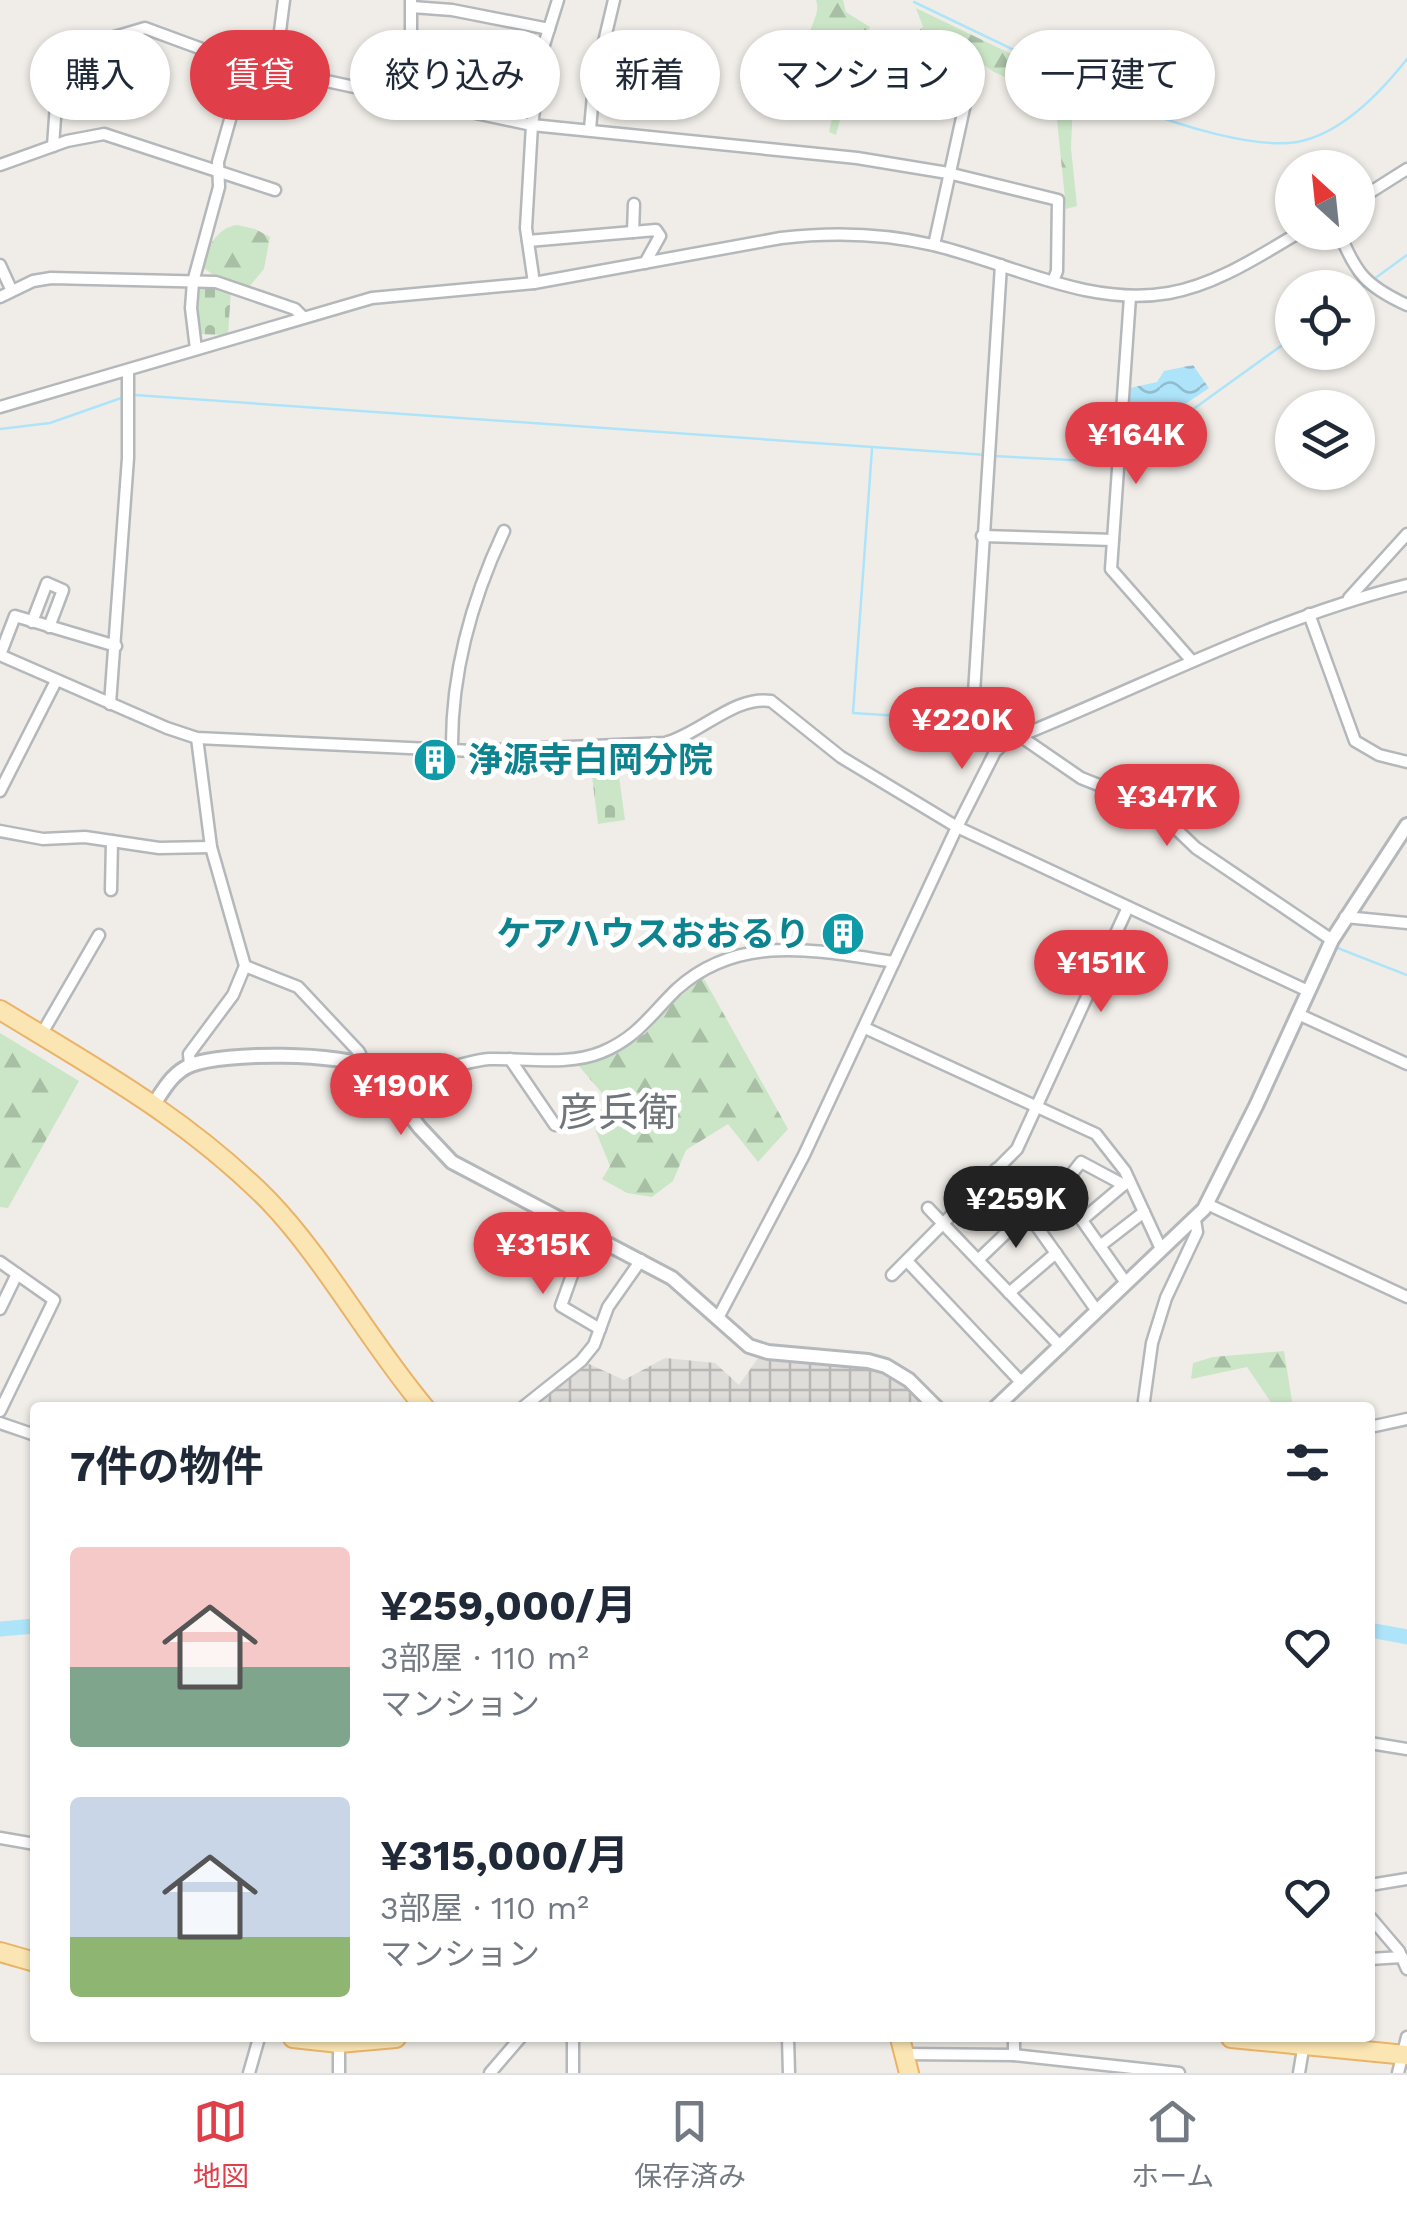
<!DOCTYPE html>
<html lang="ja">
<head>
<meta charset="utf-8">
<style>
  :root { --surface:#fff; --page:#f6f6f7; --text:#1f2937; --muted:#747a83; --line:#e0e1e3; --accent:#e03e49 }
  body { margin:0; font-family:"Work Sans","Noto Sans JP",sans-serif; background:var(--page); color:var(--text); height:100vh; display:flex; flex-direction:column; font-size:38px; white-space:nowrap }
  * { box-sizing:border-box; margin:0 }
  p { font-size:32px; color:var(--muted) }
  .icon { flex:none; width:55px; height:55px; fill:none; stroke:currentColor; stroke-width:2; stroke-linecap:round; stroke-linejoin:round }
  .map { position:relative; flex:1; overflow:hidden }
  .panel { position:absolute; left:30px; top:1402px; width:1345px; height:640px; display:flex; flex-direction:column; background:var(--surface); border-radius:10px; box-shadow:0 2px 8px #0004 }
  .panel>* { flex:none }
  .guide { position:absolute; left:30px; top:30px; width:1348px; height:90px; display:flex; gap:20px }
  .needle { width:65px; rotate:333deg }
  .controls { position:absolute; left:1275px; top:150px; display:grid; gap:20px }
  .controls a { display:grid; place-items:center; width:100px; height:100px; border-radius:50%; background:var(--surface); box-shadow:0 2px 8px #0004; font-size:50px }
  .price { position:absolute; translate:-50% -85px; padding:0 22px; border-radius:35px; background:var(--accent); color:#fff; font-size:32px; line-height:65px; filter:drop-shadow(0 2px 5px #0008) }
  .price::after { content:''; position:absolute; left:50%; top:60px; width:30px; height:22px; margin-left:-15px; background:inherit; clip-path:polygon(0 0,100% 0,50% 100%) }
  .price.current { background:#222; color:#fff }
  ul { padding:0; list-style:none }
  li { display:flex; align-items:center; gap:30px; height:250px; padding:0 40px }
  li span { display:grid; place-items:center; flex:none; width:280px; height:200px; border-radius:10px; color:#555 }
  li>.icon { margin-inline-start:auto }
  span .icon { width:120px; height:120px; fill:#fffc; stroke-width:1 }
  li b { font-size:42px }
  h2 { display:flex; justify-content:space-between; align-items:center; height:120px; padding:0 40px; font-size:42px }
  .pill { padding:0 35px; border-radius:45px; background:var(--surface); box-shadow:0 2px 8px #0004; font-size:35px; line-height:90px }
  .pill.current { background:var(--accent); color:#fff }
  .tab-bar { display:flex; justify-content:space-around; align-items:center; height:140px; border-top:2px solid var(--line); background:var(--surface); font-size:28px; color:var(--muted) }
  .tab-bar a { display:grid; justify-items:center; gap:5px }
  .tab-bar .current { color:var(--accent) }
  .map>svg:first-child { display:block }
</style>
</head>
<body>
<div class="map">
<svg width="1407" height="2073" viewBox="0 0 1407 2073">
  <defs>
    <pattern id="industrial-grid" width="8" height="8" patternUnits="userSpaceOnUse" patternTransform="scale(2.5)"><rect width="8" height="8" fill="#dfddda"/><path d="M0 4h8M4 0v8" fill="none" stroke="#b8b7b5"/></pattern>
    <pattern id="forest-firs" width="22" height="20" patternUnits="userSpaceOnUse" patternTransform="scale(2.5)"><rect width="22" height="20" fill="#cbe6c6"/><path d="M5 1l3.5 6h-7zM16 11l3.5 6h-7z" fill="#a8bea5"/></pattern>
    <pattern id="cemetery-stones" width="16" height="16" patternUnits="userSpaceOnUse" patternTransform="scale(2.5)"><rect width="16" height="16" fill="#cbe6c6"/><path d="M2 7V4a2 2 0 0 1 4 0v3zM10 15v-3a2 2 0 0 1 4 0v3z" fill="#a8bea5"/></pattern>
    <pattern id="water-waves" width="16" height="10" patternUnits="userSpaceOnUse" patternTransform="scale(2.5)"><rect width="16" height="10" fill="#aee4fa"/><path d="M0 5q4-4 8 0t8 0" fill="none" stroke="#91bcce"/></pattern>
  </defs>
  <rect width="100%" height="100%" fill="#f0ede8"/>
  <path fill="url(#industrial-grid)" d="M 761,1354 L 868,1364 L 906,1383 L 931,1408 L 530,1408 L 587,1363 L 624,1380 L 665,1358 L 715,1363 L 739,1385 Z"/>
  <g fill="url(#forest-firs)">
    <path d="M 816,0 L 843,0 L 846,12 L 870,27 L 857,76 L 852,79 L 851,97 L 844,105 L 836,135 L 829,132 L 847,50 L 810,39 C 809,24 821,15 816,0 Z"/>
    <path d="M 916,8 L 1059,77 L 1056,92 L 1073,101 L 1071,148 L 1077,206 L 1066,209 L 1055,100 L 994,72 L 964,50 L 954,57 L 909,45 L 912,36 L 923,27 Z"/>
    <path d="M 237,225 L 255,229 L 270,237 L 264,269 L 249,287 L 212,274 L 201,266 C 208,248 216,228 237,225 Z"/>
    <path d="M 703,977 L 788,1129 L 758,1162 L 728,1124 L 686,1150 L 673,1181 L 652,1197 L 627,1193 L 602,1179 L 610,1166 L 592,1122 L 608,1100 L 578,1065 L 645,1034 L 667,1008 Z"/>
    <path d="M 0,1033 L 79,1081 L 8,1208 L 0,1207 Z"/>
    <path d="M 1284,1351 L 1293,1407 L 1274,1407 L 1247,1367 L 1191,1379 L 1193,1363 L 1213,1357 Z"/>
  </g>
  <g fill="url(#cemetery-stones)">
    <path d="M 199,284 L 215,285 L 231,290 L 228,335 L 198,334 L 195,287 Z"/>
    <path d="M 618,769 L 625,820 L 598,824 L 592,776 Z"/>
  </g>
  <path fill="url(#water-waves)" d="M 1193,365 L 1209,388 C 1184,406 1157,421 1132,440 L 1126,439 L 1130,388 L 1157,382 L 1164,371 Z"/>
  <g fill="none" stroke-linecap="round" stroke-linejoin="round">
    <g stroke="#aee4fa" stroke-width="2.5">
      <path d="M 914,2 L 1133,107"/>
      <path d="M 1138,109 C 1179,125 1253,149 1297,142 C 1341,134 1381,92 1407,59"/>
      <path d="M 1374,279 L 1407,255"/>
      <path d="M 1358,291 L 1364,286"/>
      <path d="M 135,395 L 986,455"/>
      <path d="M 0,429 L 50,423 L 124,397"/>
      <path d="M 872,449 L 853,713 L 977,721 L 982,726"/>
      <path d="M 994,456 L 1111,462"/>
      <path d="M 1124,459 L 1292,338"/>
      <path d="M 1060,770 L 1081,785 L 1149,811 L 1192,851"/>
      <path d="M 1211,864 L 1323,942"/>
      <path d="M 1335,947 L 1407,975"/>
    </g>
    <g stroke="#aee4fa" stroke-width="15">
      <path d="M 0,1629 L 35,1626"/>
      <path d="M 1370,1630 L 1407,1637"/>
    </g>
    <g stroke="#b5b8bb" stroke-width="15">
      <g id="minor">
        <path d="M 412,7 L 452,10 L 549,29"/>
        <path d="M 275,70 L 532,125 L 857,158 L 948,173 L 1058,200 L 1057,271 L 1053,281"/>
        <path d="M 411,99 L 411,0"/>
        <path d="M 590,129 L 594,84 L 614,0"/>
        <path d="M 53,146 L 59,62 L 65,53 L 77,48 L 145,28 L 202,49 L 275,66"/>
        <path d="M 0,165 L 67,141 L 104,134 L 275,190"/>
        <path d="M 1358,200 L 1407,169"/>
        <path d="M 633,232 L 634,204"/>
        <path d="M 1339,232 C 1356,274 1366,286 1407,305"/>
        <path d="M 528,241 L 656,230 L 660,236 L 645,263"/>
        <path d="M 934,245 L 974,63"/>
        <path d="M 0,265 L 11,289"/>
        <path d="M 1001,265 L 973,709 L 1005,742"/>
        <path d="M 534,283 L 526,228 L 532,125 L 543,48 L 558,0"/>
        <path d="M 0,297 L 33,281 L 51,278 L 216,282 L 295,309 L 303,317"/>
        <path d="M 1130,297 L 1111,569 L 1191,660"/>
        <path d="M 196,349 L 191,308 L 193,282 L 219,187 L 218,162 L 233,109 L 259,107 L 266,102 L 275,70 L 284,0"/>
        <path d="M 0,407 L 372,298 L 534,283 L 781,238 C 832,232 882,233 933,245 C 1010,263 1088,307 1169,293 C 1216,285 1259,256 1300,232"/>
        <path d="M 982,536 L 1113,540"/>
        <path d="M 1349,598 L 1407,534"/>
        <path d="M 1309,614 L 1355,741 L 1379,755 L 1407,762"/>
        <path d="M 32,622 L 47,583 L 63,590 L 49,627"/>
        <path d="M 0,655 L 167,728 L 197,738 L 473,751 L 665,743 C 700,734 735,695 771,701 L 841,757 L 957,827 L 1308,991"/>
        <path d="M 0,655 L 15,616 L 116,646"/>
        <path d="M 110,704 L 128,458 L 128,370"/>
        <path d="M 1020,736 L 1081,778 L 1152,806 L 1196,848 L 1332,940"/>
        <path d="M 452,750 C 451,675 472,599 504,531"/>
        <path d="M 0,791 L 56,681"/>
        <path d="M 0,831 L 43,839 L 85,837 L 159,848 L 211,847"/>
        <path d="M 111,890 L 112,841"/>
        <path d="M 1345,917 L 1407,923"/>
        <path d="M 245,966 L 298,987 L 359,1052 L 365,1064"/>
        <path d="M 1298,1014 L 1407,1064"/>
        <path d="M 865,1028 L 1096,1134 L 1125,1171 L 1161,1249"/>
        <path d="M 41,1035 L 99,935"/>
        <path d="M 510,1059 L 555,1125"/>
        <path d="M 190,1065 L 189,1054 L 233,995 L 245,966 L 211,847 L 197,738"/>
        <path d="M 374,1069 L 383,1066 C 403,1067 424,1070 444,1068 C 459,1066 474,1060 489,1059 C 524,1058 569,1066 602,1052 C 638,1037 651,1014 677,989 C 740,932 819,951 894,962"/>
        <path d="M 996,1169 L 1097,1311"/>
        <path d="M 1124,1185 L 1081,1162 L 1060,1189 L 1126,1283"/>
        <path d="M 1207,1204 L 1407,1297"/>
        <path d="M 928,1208 L 1061,1347"/>
        <path d="M 1082,1220 L 1127,1182"/>
        <path d="M 587,1233 L 561,1306 L 600,1329"/>
        <path d="M 1100,1246 L 1144,1212"/>
        <path d="M 978,1260 L 1027,1213"/>
        <path d="M 907,1261 L 1020,1381"/>
        <path d="M 0,1262 L 54,1300 L 0,1411"/>
        <path d="M 892,1275 L 1017,1149 L 1128,907"/>
        <path d="M 1009,1293 L 1056,1253"/>
        <path d="M 0,1309 L 17,1274"/>
        <path d="M 718,1318 L 804,1155 L 957,827 L 995,752 L 1005,742 C 1139,689 1266,620 1407,585"/>
        <path d="M 522,1408 L 581,1361 L 594,1345 L 608,1307 L 641,1260"/>
        <path d="M 1143,1408 L 1152,1343 L 1166,1298 L 1197,1232 L 1195,1220"/>
        <path d="M 0,1423 L 35,1435"/>
        <path d="M 1370,1427 L 1407,1419"/>
        <path d="M 1370,1743 L 1407,1749"/>
        <path d="M 0,1838 L 35,1844"/>
        <path d="M 1370,1885 L 1407,1879"/>
        <path d="M 1370,1917 L 1399,1951 L 1407,1969"/>
        <path d="M 1370,1959 L 1402,1957"/>
        <path d="M 788,2038 L 789,2073"/>
        <path d="M 1014,2038 L 1014,2055"/>
        <path d="M 339,2043 L 339,2073"/>
        <path d="M 904,2054 L 1014,2055 L 1179,2073"/>
        <path d="M 249,2073 L 259,2038"/>
        <path d="M 490,2073 L 520,2038"/>
        <path d="M 573,2073 L 573,2038"/>
        <path d="M 1299,2073 L 1304,2043"/>
        <path d="M 1398,2073 L 1407,2037"/>
      </g>
    </g>
    <g stroke="#b5b8bb" stroke-width="18">
      <g id="tertiary">
        <path d="M 154,1104 C 164,1089 173,1072 191,1065 C 224,1052 342,1052 374,1069 L 420,1128 L 452,1162 L 672,1278 L 749,1346 L 768,1352 L 868,1361 L 886,1366 L 909,1380 L 937,1408"/>
        <path d="M 995,1408 L 1204,1209 L 1256,1106 L 1332,940 L 1407,825"/>
      </g>
    </g>
    <g stroke="#eab367" stroke-width="22">
      <g id="primary">
        <path d="M 0,1010 C 97,1069 186,1118 268,1200 C 325,1259 370,1343 425,1408"/>
        <path d="M 0,1952 L 35,1962"/>
        <path d="M 293,2038 L 339,2043 L 396,2038"/>
        <path d="M 900,2038 L 909,2073"/>
        <path d="M 1231,2038 L 1407,2055"/>
      </g>
    </g>
    <use href="#minor" stroke="#fff" stroke-width="10"/>
    <use href="#tertiary" stroke="#fff" stroke-width="12"/>
    <use href="#primary" stroke="#fbe5b3" stroke-width="18"/>
  </g>
  <defs>
    <g id="building-disc" transform="scale(2.25)"><circle r="9.5" fill="#0f9aa8" stroke="#fff"/><path d="M-4-6H4V6H1V3H-1V6H-4ZM-2.5-4.3h1.7v1.8h-1.7ZM.8-4.3h1.7v1.8H.8ZM-2.5-1h1.7V.8h-1.7ZM.8-1h1.7V.8H.8Z" fill="#fff"/></g>
  </defs>
  <g fill-rule="evenodd">
    <use href="#building-disc" x="435" y="760"/>
    <use href="#building-disc" x="843" y="934"/>
  </g>
  <g text-anchor="middle" dominant-baseline="central" stroke-width="10" stroke-linejoin="round" paint-order="stroke">
    <g font-size="35" font-weight="bold" fill="#0d838f" stroke="#fff" text-anchor="start">
      <text x="468" y="760">浄源寺白岡分院</text>
      <text x="810" y="934" text-anchor="end">ケアハウスおおるり</text>
    </g>
    <g font-size="40" fill="#707679" stroke="#fff">
      <text x="618" y="1112">彦兵衛</text>
    </g>
  </g>
</svg>
<div class="controls">
<a><svg class="needle" viewBox="-14 -14 28 28"><path d="M0-13l5 13h-10z" fill="#e53935"/><path d="M0 13l5-13h-10z" fill="#747a83"/></svg></a>
<a><svg class="icon" aria-label="locate" viewBox="0 0 24 24"><circle cx="12" cy="12" r="6"/><path d="M12 2v4M12 18v4M2 12h4M18 12h4"/></svg></a>
<a><svg class="icon" aria-label="layers" viewBox="0 0 24 24"><path d="M12 4l9 5-9 5-9-5zM3 14l9 5 9-5"/></svg></a>
</div>
<b class="price" style="left:1136px;top:487px">¥164K</b>
<b class="price" style="left:962px;top:772px">¥220K</b>
<b class="price" style="left:1167px;top:849px">¥347K</b>
<b class="price" style="left:1101px;top:1015px">¥151K</b>
<b class="price" style="left:401px;top:1138px">¥190K</b>
<b class="price current" style="left:1016px;top:1251px">¥259K</b>
<b class="price" style="left:543px;top:1297px">¥315K</b>
<div class="guide">
<a class="pill">購入</a>
<a class="pill current">賃貸</a>
<a class="pill">絞り込み</a>
<a class="pill">新着</a>
<a class="pill">マンション</a>
<a class="pill">一戸建て</a>
</div>
<section class="panel">
<h2>7件の物件<svg class="icon" aria-label="filters" viewBox="0 0 24 24"><path d="M4 7h16M4 17h16"/><circle cx="9" cy="7" r="2"/><circle cx="15" cy="17" r="2"/></svg></h2>
<ul>
<li><span style="background:linear-gradient(#f6c9c9 60%,#7fa58c 0)"><svg class="icon" aria-label="home" viewBox="0 0 24 24"><path d="M3 11l9-7 9 7M6 9v11h12V9"/></svg></span><div><b>¥259,000/月</b><p>3部屋 · 110 m²</p><p>マンション</p></div><svg class="icon" aria-label="heart" viewBox="0 0 24 24"><path d="M12 20l-8-8c-3-5 5-10 8-4 3-6 11-1 8 4z"/></svg></li>
<li><span style="background:linear-gradient(#c9d6e8 70%,#8fb573 0)"><svg class="icon" aria-label="home" viewBox="0 0 24 24"><path d="M3 11l9-7 9 7M6 9v11h12V9"/></svg></span><div><b>¥315,000/月</b><p>3部屋 · 110 m²</p><p>マンション</p></div><svg class="icon" aria-label="heart" viewBox="0 0 24 24"><path d="M12 20l-8-8c-3-5 5-10 8-4 3-6 11-1 8 4z"/></svg></li>
</ul>
</section>
</div>
<nav class="tab-bar">
<a class="current"><svg class="icon" aria-label="map" viewBox="0 0 24 24"><path d="M3 6l6-2 6 2 6-2v14l-6 2-6-2-6 2zM9 4v14M15 6v14"/></svg>地図</a>
<a><svg class="icon" aria-label="saved" viewBox="0 0 24 24"><path d="M7 4h10v16l-5-4-5 4z"/></svg>保存済み</a>
<a><svg class="icon" aria-label="home" viewBox="0 0 24 24"><path d="M3 11l9-7 9 7M6 9v11h12V9"/></svg>ホーム</a>
</nav>
</body>
</html>
